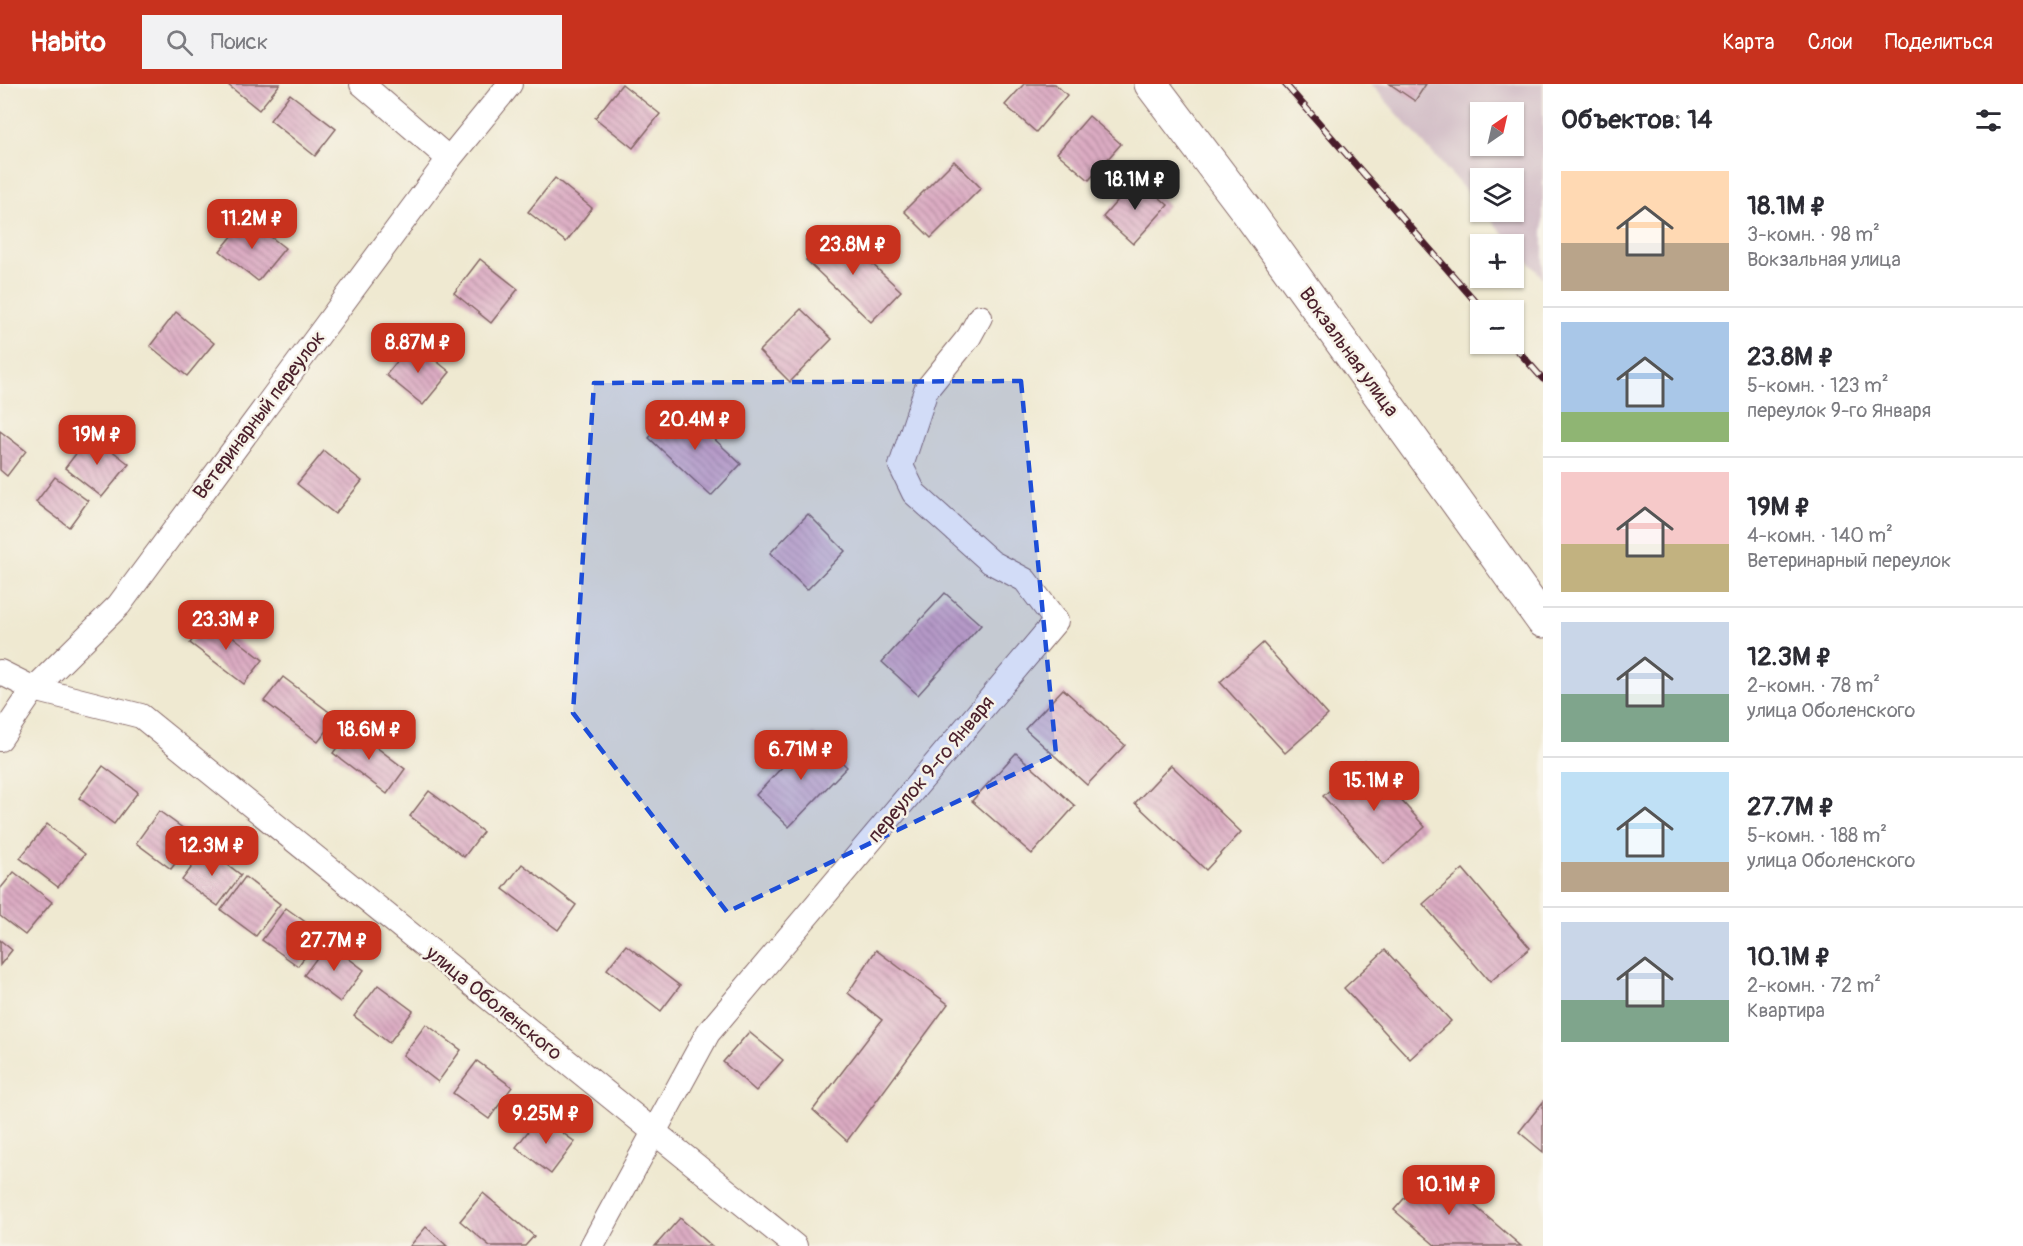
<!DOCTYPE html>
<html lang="ru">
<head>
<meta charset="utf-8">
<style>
  :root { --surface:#fff; --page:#f2f2f3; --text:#2b2b33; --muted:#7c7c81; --line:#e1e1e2; --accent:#c8321e }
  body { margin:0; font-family:Pangolin,sans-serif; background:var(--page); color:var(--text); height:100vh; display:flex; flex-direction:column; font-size:22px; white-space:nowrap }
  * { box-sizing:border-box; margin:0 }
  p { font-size:20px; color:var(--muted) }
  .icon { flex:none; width:33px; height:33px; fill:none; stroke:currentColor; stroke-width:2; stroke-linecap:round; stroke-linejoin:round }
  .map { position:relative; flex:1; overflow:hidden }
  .side { display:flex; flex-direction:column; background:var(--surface); width:480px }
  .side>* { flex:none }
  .needle { width:39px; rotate:34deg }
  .fabs { position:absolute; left:1470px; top:18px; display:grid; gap:12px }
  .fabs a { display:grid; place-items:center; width:54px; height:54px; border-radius:0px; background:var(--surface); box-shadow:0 2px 4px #0004; font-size:30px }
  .price { position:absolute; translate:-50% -51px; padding:0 14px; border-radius:12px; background:var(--accent); color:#fff; font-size:20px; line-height:39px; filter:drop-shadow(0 2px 3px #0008) }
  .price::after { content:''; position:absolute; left:50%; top:36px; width:18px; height:14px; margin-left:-9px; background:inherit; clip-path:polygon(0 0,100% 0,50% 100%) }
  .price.on { background:#222; color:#fff }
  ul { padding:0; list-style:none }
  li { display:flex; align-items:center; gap:18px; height:150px; padding:0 18px }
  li+li { border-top:2px solid var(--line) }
  li span { display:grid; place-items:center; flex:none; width:168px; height:120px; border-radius:0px; color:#555 }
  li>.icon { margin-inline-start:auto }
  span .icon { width:72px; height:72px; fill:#fffc; stroke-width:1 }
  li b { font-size:26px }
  h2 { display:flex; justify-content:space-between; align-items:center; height:72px; padding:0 18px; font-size:26px }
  header { display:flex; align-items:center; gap:36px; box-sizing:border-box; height:84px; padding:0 30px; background:var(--accent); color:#fff }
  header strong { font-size:28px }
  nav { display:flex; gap:33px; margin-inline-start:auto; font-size:21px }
  .search { width:420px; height:54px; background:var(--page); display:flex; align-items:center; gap:15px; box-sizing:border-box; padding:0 21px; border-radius:0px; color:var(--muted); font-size:22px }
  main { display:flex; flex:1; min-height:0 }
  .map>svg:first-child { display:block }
</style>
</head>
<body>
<header>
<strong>Habito</strong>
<div class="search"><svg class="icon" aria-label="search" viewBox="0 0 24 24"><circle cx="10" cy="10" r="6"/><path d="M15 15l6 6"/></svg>Поиск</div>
<nav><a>Карта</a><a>Слои</a><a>Поделиться</a></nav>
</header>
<main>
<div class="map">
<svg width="1543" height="1162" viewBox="0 0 1543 1162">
  <defs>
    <pattern id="building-back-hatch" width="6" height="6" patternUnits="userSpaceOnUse" patternTransform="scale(1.5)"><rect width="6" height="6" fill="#dcacc3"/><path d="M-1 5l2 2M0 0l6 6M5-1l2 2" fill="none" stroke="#b48b9f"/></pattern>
  </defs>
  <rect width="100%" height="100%" fill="#f7f3e8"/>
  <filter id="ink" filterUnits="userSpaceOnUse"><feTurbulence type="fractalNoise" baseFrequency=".0167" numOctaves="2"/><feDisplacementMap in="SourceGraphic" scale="12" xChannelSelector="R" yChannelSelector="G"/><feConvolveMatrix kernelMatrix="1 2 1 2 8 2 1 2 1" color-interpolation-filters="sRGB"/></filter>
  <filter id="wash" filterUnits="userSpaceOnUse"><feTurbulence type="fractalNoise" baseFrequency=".008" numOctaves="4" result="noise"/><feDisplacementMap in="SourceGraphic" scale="24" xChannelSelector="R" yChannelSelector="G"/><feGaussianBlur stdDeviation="1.35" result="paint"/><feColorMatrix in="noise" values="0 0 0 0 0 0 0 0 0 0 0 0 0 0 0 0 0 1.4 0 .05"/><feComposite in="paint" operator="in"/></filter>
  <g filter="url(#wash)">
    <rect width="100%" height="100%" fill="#efe9d1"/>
    <path fill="#d2bdc6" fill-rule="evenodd" d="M 1371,0 L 1543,0 L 1543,194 L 1484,128 L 1514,128 L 1514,94 L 1480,94 L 1480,123 ZM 1480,28 L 1514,28 L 1514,62 L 1480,62 Z"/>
    <g id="blocks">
      <g fill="url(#building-back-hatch)">
        <path d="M 227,0 L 280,0 L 259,26 Z"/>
        <path d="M 622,0 L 660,30 L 633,64 L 595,34 Z"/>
        <path d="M 1024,0 L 1055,0 L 1067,11 L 1036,48 L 1005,21 Z"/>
        <path d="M 1390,0 L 1426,0 L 1415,17 Z"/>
        <path d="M 290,10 L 336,45 L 315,72 L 270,36 Z"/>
        <path d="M 1089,32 L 1121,60 L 1089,96 L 1057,69 Z"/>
        <path d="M 954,77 L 981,104 L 931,154 L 904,127 Z"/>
        <path d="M 555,94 L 592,124 L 566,158 L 528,128 Z"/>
        <path d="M 1137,94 L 1168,121 L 1133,160 L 1103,133 Z"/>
        <path d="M 247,134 L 285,164 L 258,197 L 220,167 Z"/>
        <path d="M 835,145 L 901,207 L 871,238 L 806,176 Z"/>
        <path d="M 480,175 L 518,205 L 491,239 L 454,209 Z"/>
        <path d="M 801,225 L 832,255 L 790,298 L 759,267 Z"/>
        <path d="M 176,228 L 214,259 L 187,292 L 150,262 Z"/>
        <path d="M 413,258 L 450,288 L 423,321 L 386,291 Z"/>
        <path d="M 679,322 L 741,380 L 711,412 L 649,354 Z"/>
        <path d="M 0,347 L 26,367 L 7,392 L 0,386 Z"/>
        <path d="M 91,350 L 129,380 L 102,413 L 65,384 Z"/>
        <path d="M 324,367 L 362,397 L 335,430 L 297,400 Z"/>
        <path d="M 55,393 L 88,417 L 69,443 L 36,418 Z"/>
        <path d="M 808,430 L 845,467 L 807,506 L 770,469 Z"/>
        <path d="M 945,509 L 981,541 L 918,611 L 882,578 Z"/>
        <path d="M 209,534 L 263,576 L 244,600 L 190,559 Z"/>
        <path d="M 1263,559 L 1328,631 L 1285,669 L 1220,598 Z"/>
        <path d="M 283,593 L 337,634 L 318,658 L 264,617 Z"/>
        <path d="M 1063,605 L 1125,661 L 1087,701 L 1025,645 Z"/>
        <path d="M 351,644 L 405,685 L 387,710 L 333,669 Z"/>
        <path d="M 813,650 L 847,683 L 789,743 L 756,711 Z"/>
        <path d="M 1016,669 L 1075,722 L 1032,770 L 972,717 Z"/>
        <path d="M 1365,676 L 1425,743 L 1384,780 L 1323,712 Z"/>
        <path d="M 1171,681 L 1241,748 L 1206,786 L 1135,719 Z"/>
        <path d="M 103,682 L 138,708 L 114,740 L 79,714 Z"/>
        <path d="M 429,707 L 483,748 L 464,773 L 410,732 Z"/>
        <path d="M 159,727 L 195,753 L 171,785 L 136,759 Z"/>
        <path d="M 47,740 L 85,770 L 58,803 L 20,774 Z"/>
        <path d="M 206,764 L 241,791 L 218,822 L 182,796 Z"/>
        <path d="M 522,780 L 576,821 L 558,846 L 503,805 Z"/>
        <path d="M 1463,785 L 1530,864 L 1490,898 L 1423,820 Z"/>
        <path d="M 14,788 L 52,818 L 25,851 L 0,832 L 0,805 Z"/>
        <path d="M 245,793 L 280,820 L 256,852 L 221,826 Z"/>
        <path d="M 286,824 L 322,850 L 298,882 L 262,856 Z"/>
        <path d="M 0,856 L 12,866 L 0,881 Z"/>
        <path d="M 328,859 L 364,886 L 340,918 L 304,891 Z"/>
        <path d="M 626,861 L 680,902 L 661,927 L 607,885 Z"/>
        <path d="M 876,866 L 948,920 L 847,1057 L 813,1026 L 882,936 L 848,909 Z"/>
        <path d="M 1385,866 L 1451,937 L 1410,975 L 1344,904 Z"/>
        <path d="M 378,901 L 413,927 L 389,959 L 354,932 Z"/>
        <path d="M 426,940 L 461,966 L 438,998 L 403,971 Z"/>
        <path d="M 749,948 L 783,976 L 756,1007 L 723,978 Z"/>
        <path d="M 477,977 L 512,1003 L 489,1035 L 453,1009 Z"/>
        <path d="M 1543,1018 L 1543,1068 L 1519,1048 Z"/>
        <path d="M 540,1032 L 575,1058 L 551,1090 L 516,1063 Z"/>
        <path d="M 1431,1084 L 1521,1162 L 1436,1162 L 1394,1126 Z"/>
        <path d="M 483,1109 L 534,1152 L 525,1162 L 490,1162 L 460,1137 Z"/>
        <path d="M 680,1134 L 712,1162 L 655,1162 Z"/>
        <path d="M 426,1143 L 447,1162 L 410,1162 Z"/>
      </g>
    </g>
  </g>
  <g filter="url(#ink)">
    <use href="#blocks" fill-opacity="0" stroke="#846665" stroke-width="1.5"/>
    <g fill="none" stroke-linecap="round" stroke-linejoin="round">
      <g stroke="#846665" stroke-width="26">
        <g id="street">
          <path d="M 362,0 L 449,75"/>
          <path d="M 0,588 L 34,605 L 141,632 L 795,1162"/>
          <path d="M 0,655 L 34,605 L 119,521 L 449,75 L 510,0"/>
          <path d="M 592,1162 L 708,949 L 1056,537 L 1025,496 L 991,478 L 914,409 L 901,382 L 926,306 L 969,253 L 980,233"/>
        </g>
      </g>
      <g stroke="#846665" stroke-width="35">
        <path id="secondary" d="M 1151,0 L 1248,128 L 1543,537"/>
      </g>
      <use href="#street" stroke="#fff" stroke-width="24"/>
      <use href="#secondary" stroke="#fff" stroke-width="33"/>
      <g stroke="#4a1f2b" stroke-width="7">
        <g id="rail">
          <path d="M 1285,0 L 1483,226"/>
          <path d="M 1512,260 L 1543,295"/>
        </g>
      </g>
      <use href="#rail" stroke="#f7f3e8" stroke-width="4.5" stroke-dasharray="14" stroke-linecap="butt"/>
    </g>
  </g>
  <path fill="#1d4ed8" fill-opacity="0.2" stroke="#1d4ed8" stroke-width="4.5" stroke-dasharray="12 8" stroke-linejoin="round" d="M 1021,297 L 1056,670 L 727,828 L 573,629 L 594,299 Z"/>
  <g text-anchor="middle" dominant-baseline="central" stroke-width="5" stroke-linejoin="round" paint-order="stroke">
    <g font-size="20" fill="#4a1f2b" stroke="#f7f3e8">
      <text transform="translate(1349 268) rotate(54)">Вокзальная улица</text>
      <text transform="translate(259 331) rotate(-53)">Ветеринарный переулок</text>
      <text transform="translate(931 685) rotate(-50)">переулок 9-го Января</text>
      <text transform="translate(494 919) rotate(39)">улица Оболенского</text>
    </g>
  </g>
</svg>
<div class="fabs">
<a><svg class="needle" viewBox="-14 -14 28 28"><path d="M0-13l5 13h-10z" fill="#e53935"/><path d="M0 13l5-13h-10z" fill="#7c7c81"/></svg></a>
<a><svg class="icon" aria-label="layers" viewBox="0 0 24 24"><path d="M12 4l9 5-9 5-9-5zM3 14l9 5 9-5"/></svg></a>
<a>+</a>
<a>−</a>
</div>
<b class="price on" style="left:1135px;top:127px">18.1M ₽</b>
<b class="price" style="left:252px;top:166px">11.2M ₽</b>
<b class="price" style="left:853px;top:192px">23.8M ₽</b>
<b class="price" style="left:418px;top:290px">8.87M ₽</b>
<b class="price" style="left:695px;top:367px">20.4M ₽</b>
<b class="price" style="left:97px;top:382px">19M ₽</b>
<b class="price" style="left:226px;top:567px">23.3M ₽</b>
<b class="price" style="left:369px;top:677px">18.6M ₽</b>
<b class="price" style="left:801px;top:697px">6.71M ₽</b>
<b class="price" style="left:1374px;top:728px">15.1M ₽</b>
<b class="price" style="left:212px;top:793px">12.3M ₽</b>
<b class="price" style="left:334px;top:888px">27.7M ₽</b>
<b class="price" style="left:546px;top:1061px">9.25M ₽</b>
<b class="price" style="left:1449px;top:1132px">10.1M ₽</b>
</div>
<section class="side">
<h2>Объектов: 14<svg class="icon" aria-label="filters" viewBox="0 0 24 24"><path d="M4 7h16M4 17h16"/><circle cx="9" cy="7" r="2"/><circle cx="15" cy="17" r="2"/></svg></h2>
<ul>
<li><span style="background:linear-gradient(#ffd9b3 60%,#b9a48a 0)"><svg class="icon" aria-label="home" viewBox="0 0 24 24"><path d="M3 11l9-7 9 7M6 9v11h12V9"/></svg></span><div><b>18.1M ₽</b><p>3-комн. · 98 m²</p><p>Вокзальная улица</p></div></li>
<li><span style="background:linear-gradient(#a9c7e8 75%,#8fb573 0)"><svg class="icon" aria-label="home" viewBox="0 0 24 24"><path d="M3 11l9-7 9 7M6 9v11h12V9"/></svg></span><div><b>23.8M ₽</b><p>5-комн. · 123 m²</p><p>переулок 9-го Января</p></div></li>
<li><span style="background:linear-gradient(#f6c9c9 60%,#c2b280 0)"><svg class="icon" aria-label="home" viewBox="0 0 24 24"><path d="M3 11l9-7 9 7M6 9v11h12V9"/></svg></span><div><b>19M ₽</b><p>4-комн. · 140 m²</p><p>Ветеринарный переулок</p></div></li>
<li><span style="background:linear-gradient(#c9d6e8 60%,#7fa58c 0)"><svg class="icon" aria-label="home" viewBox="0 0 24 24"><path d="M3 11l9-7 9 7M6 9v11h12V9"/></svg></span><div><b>12.3M ₽</b><p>2-комн. · 78 m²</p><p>улица Оболенского</p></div></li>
<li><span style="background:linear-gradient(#bfe0f5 75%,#b9a48a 0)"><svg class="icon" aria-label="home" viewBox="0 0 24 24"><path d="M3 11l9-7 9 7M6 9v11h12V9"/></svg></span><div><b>27.7M ₽</b><p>5-комн. · 188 m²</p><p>улица Оболенского</p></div></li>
<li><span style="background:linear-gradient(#c9d6e8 65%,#7fa58c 0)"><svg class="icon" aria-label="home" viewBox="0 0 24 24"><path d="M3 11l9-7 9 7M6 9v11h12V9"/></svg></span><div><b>10.1M ₽</b><p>2-комн. · 72 m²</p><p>Квартира</p></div></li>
</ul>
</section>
</main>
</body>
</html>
